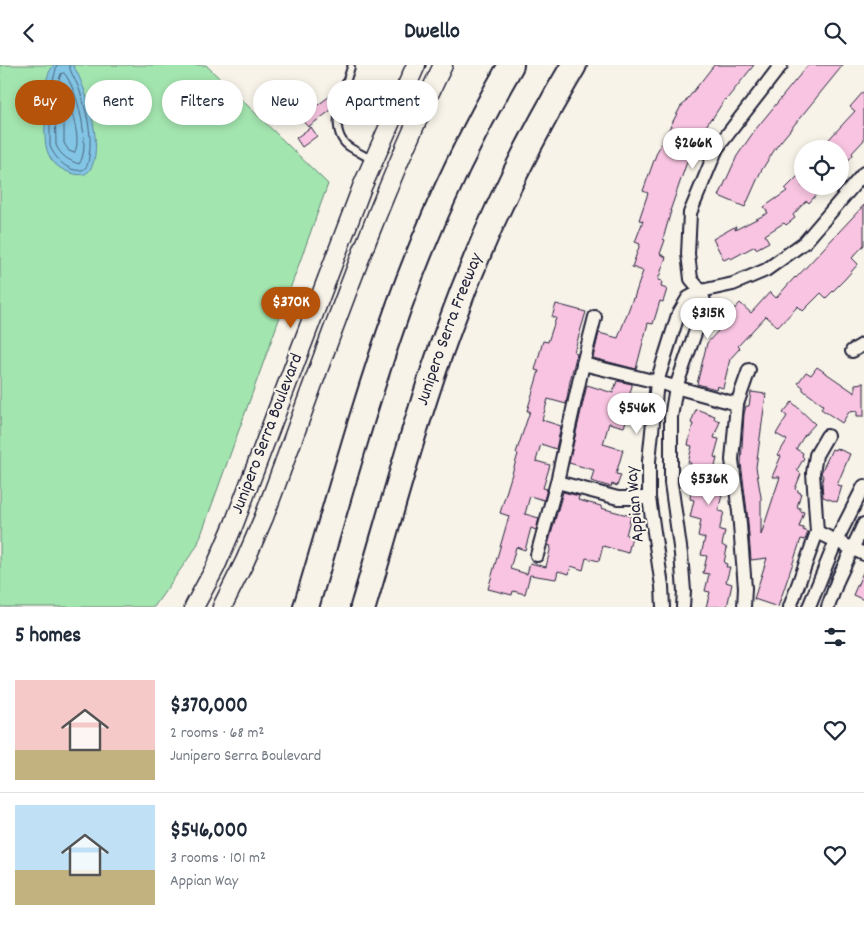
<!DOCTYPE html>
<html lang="en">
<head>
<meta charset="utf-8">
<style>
  :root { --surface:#fff; --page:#f2f2f3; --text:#1f2937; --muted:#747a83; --line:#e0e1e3; --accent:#b45309 }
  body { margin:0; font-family:Dekko,sans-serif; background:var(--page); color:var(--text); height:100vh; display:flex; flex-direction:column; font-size:19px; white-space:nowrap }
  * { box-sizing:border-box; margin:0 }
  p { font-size:16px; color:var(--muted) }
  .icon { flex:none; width:28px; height:28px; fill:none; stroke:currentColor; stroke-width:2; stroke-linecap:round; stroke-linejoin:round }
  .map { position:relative; height:542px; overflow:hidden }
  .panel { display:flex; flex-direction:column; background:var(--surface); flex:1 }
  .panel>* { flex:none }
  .top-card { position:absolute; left:15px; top:15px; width:500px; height:45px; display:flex; gap:10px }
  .controls { position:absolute; left:794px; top:75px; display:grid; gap:10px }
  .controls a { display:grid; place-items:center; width:55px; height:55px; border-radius:50%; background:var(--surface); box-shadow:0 2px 8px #0003; font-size:25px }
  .price { position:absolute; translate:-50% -42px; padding:0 11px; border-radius:18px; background:#fff; color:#222; font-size:16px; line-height:32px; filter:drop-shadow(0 1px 2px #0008) }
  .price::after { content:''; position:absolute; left:50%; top:30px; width:15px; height:11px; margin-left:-8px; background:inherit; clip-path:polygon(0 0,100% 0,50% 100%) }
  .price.active { background:var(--accent); color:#fff }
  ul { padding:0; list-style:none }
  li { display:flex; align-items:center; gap:15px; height:125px; padding:0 15px }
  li+li { border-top:1px solid var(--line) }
  li span { display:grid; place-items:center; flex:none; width:140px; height:100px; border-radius:0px; color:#555 }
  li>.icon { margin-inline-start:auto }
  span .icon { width:60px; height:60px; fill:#fffc; stroke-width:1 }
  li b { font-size:21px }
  h2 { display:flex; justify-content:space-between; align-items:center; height:60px; padding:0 15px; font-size:21px }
  .tag { padding:0 18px; border-radius:22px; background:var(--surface); box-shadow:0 2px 8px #0003; font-size:18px; line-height:45px }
  .tag.active { background:var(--accent); color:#fff }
  header { display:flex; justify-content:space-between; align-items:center; height:65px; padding:0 15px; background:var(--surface); font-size:22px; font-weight:800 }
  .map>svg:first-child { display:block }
</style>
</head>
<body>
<header><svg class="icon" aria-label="back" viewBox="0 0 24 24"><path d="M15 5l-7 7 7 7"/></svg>Dwello<svg class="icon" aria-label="search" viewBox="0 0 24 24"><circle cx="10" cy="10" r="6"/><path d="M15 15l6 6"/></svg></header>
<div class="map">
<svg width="864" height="542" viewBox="0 0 864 542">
  <rect width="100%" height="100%" fill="#f7f3e8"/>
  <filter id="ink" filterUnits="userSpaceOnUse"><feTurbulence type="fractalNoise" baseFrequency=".02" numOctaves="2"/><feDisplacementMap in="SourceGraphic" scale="10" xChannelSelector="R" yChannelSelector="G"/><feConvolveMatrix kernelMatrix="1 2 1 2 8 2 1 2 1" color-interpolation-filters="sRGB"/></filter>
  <g filter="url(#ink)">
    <path fill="#a3e5af" stroke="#628475" d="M 0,0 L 206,0 L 328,119 L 197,481 L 154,542 L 0,542 Z"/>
    <path fill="#83c5e4" stroke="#5c84a0" d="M 54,0 L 73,0 C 86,20 106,86 89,106 C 85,111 77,110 71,108 C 41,98 45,74 45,48 C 45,33 43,12 54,0 Z"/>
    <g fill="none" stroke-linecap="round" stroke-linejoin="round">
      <g stroke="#49637f" stroke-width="1">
        <path d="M 57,0 L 50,28 L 50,81 C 54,92 68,108 82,105 C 88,103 88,97 89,92 C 93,69 86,43 78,21 C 75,14 70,7 69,0"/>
        <path d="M 64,8 C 77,22 92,83 79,99 C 69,96 60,90 56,80 C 56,57 52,30 61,9 Z"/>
        <path d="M 66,34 L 68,36 C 72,48 82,77 74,88 L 69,86 L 64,78 L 64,36 Z"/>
      </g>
    </g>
    <g fill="#f8c4e1" stroke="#22223b">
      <path d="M 714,0 L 754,0 L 726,35 L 725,34 L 712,54 L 711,53 L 695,80 L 690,94 L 688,94 L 670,146 L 671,146 L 663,174 L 665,175 L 660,189 L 666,192 L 658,215 L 662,216 L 661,222 L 667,224 L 663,237 L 660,236 L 653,259 L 648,258 L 636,304 L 593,293 L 599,268 L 618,273 L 633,233 L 634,233 L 643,206 L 632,202 L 640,179 L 635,177 L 643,156 L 639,155 L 648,128 L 643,126 L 657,87 L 681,41 L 682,41 Z"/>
      <path d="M 808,0 L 843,0 L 777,81 L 761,106 L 745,142 L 719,131 L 737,91 L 755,65 Z"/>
      <path d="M 337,26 L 334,43 L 308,62 L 300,53 Z"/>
      <path d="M 864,26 L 864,75 L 852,88 L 853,90 L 846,98 L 840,93 L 840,84 L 820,84 L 855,46 L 850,42 Z"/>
      <path d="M 140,33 L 144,46 L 134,49 L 130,36 Z"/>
      <path d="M 311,62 L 317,71 L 302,82 L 296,73 Z"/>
      <path d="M 798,111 L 802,115 L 802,121 L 809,121 L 817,129 L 809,138 L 807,136 L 805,137 L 793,150 L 795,153 L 786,160 L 784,158 L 782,159 L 765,170 L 769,177 L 756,184 L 755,181 L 731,194 L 730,192 L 724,195 L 713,174 L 736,161 L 735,165 L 768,148 L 764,142 L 787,126 L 785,124 Z"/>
      <path d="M 864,140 L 864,180 L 852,193 L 858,199 L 845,214 L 826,233 L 821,228 L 803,246 L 798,241 L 778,262 L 766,251 L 738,281 L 740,283 L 730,294 L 723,323 L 717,321 L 716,324 L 697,319 L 707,278 L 729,254 L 727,252 L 740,238 L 751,248 L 770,227 L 776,233 L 795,212 L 796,213 Z"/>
      <path d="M 556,239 L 586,247 L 574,287 L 577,288 L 570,316 L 566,339 L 548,334 L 542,355 L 561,361 L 556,384 L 541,379 L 536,396 L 550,400 L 543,423 L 547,424 L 544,435 L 530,431 L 525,449 L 539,453 L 536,465 L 531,463 L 525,485 L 516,482 L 510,504 L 527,509 L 530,498 L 546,502 L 551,481 L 548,480 L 563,427 L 579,431 L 578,435 L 601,441 L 601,443 L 631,451 L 626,470 L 632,472 L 628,488 L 603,481 L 599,496 L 586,493 L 583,505 L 571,501 L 569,509 L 558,506 L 556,514 L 530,510 L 525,529 L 513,526 L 512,530 L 488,524 L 509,451 L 500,448 L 518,389 L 516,388 L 530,346 L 527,346 L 539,306 L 535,305 L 543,276 L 548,277 L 556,253 L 552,252 Z"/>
      <path d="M 817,302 L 855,328 L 855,319 L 864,318 L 864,351 L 857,351 L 857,346 L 849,347 L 842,358 L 821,344 L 823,340 L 803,325 L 803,322 L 798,318 L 806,307 L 811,310 Z"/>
      <path d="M 617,316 L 632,319 L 632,321 L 624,349 L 628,350 L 624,362 L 609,358 L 603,379 L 623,385 L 616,409 L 621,410 L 617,421 L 612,419 L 611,422 L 591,416 L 594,405 L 569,398 L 587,320 L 613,328 Z"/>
      <path d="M 751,327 L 766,329 L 756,402 L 761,432 L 761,470 L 780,412 L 772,412 L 781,391 L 778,390 L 787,375 L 776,369 L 787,351 L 783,348 L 792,337 L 815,359 L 804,371 L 796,384 L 803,388 L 802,391 L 804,393 L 797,405 L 801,409 L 795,424 L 798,425 L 798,427 L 801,428 L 797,442 L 800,443 L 800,446 L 804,447 L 799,462 L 804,463 L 803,465 L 808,467 L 805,475 L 801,474 L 778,542 L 754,534 L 767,493 L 751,495 L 747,446 L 741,398 L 744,349 L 746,341 L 749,341 Z"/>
      <path d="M 696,344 L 715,351 L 714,354 L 720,356 L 714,373 L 719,374 L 714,392 L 717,393 L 713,410 L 721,411 L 717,428 L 722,430 L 718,446 L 724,447 L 720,462 L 720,465 L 725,466 L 722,480 L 727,483 L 724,498 L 727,499 L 726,502 L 730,502 L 726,517 L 732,519 L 727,542 L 706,542 L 710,527 L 705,526 L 709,509 L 703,508 L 707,491 L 701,490 L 705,473 L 698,471 L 701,455 L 690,452 L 694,435 L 690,434 L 692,416 L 687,415 L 691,398 L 688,398 L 692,381 L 688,380 L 693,359 L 691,358 Z"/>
      <path d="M 836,383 L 850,389 L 837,420 L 842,421 L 837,437 L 823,432 L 822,417 L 823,411 L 821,408 L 832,384 L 835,385 Z"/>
      <path d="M 864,505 L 864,535 L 853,530 Z"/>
    </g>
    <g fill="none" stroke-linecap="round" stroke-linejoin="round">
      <g stroke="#22223b" stroke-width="10">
        <path id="service" d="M 351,2 C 345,23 326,64 348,81 C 355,86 364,90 372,95"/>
      </g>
      <g stroke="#22223b" stroke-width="16">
        <g id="minor">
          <path d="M 852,286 L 864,279"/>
          <path d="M 583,299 L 657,317 L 737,339"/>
          <path d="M 557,417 L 618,433 L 649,433"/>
          <path d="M 817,467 L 864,489"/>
          <path d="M 537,490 L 557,417 L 583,299 L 595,252"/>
          <path d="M 663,542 L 662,521 L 649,433 L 649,396 L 657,317 L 678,250 L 688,233 L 701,226 L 733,219 L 766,205 L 805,177 L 864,108"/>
          <path d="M 683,542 L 684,526 L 681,489 L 671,418 L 671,352 L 676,322 L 705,240 L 701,226 L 691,214 L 688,189 L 690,148 L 717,83 L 781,0"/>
          <path d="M 744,542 L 745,523 L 739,447 L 732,395 L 737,339 L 749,305"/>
          <path d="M 790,542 L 817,467 L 813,408 L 816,390 L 827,371"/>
          <path d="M 809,542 L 836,476 L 864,421"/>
          <path d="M 828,542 L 838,514 L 864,459"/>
        </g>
      </g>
      <g stroke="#22223b" stroke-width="21">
        <g id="secondary">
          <path d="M 194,542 L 215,503 L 234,459 L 362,122 L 416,0"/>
          <path d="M 222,542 L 245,496 L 264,452 C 321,300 372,146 443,0"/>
        </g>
      </g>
      <g stroke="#22223b" stroke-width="28">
        <g id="motorway">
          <path d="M 306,542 C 336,443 363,342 398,244 C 428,160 466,78 511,0"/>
          <path id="s1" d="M 363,542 C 391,449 415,354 449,263 C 482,172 524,84 574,0"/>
        </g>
      </g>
      <use href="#service" stroke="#f7f3e8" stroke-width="6"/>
      <use href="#minor" stroke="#f7f3e8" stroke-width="12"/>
      <use href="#secondary" stroke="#f7f3e8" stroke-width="18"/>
      <use href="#motorway" stroke="#f7f3e8" stroke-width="24"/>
    </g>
  </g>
  <g text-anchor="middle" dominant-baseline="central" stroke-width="4" stroke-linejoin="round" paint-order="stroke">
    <g font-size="18" fill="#22223b" stroke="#f7f3e8">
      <text stroke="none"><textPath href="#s1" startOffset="291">Junipero Serra Freeway</textPath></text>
      <text transform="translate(268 369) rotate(-69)">Junipero Serra Boulevard</text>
      <text transform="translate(636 439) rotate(-95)">Appian Way</text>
    </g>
  </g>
</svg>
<div class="controls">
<a><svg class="icon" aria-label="locate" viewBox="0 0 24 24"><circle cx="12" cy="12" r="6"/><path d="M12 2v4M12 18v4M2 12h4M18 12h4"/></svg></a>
</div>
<b class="price" style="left:693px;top:105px">$266K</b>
<b class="price active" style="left:291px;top:264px">$370K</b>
<b class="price" style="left:708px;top:275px">$315K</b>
<b class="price" style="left:637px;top:370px">$546K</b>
<b class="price" style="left:709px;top:441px">$536K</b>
<div class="top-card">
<a class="tag active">Buy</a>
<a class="tag">Rent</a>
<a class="tag">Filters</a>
<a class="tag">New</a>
<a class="tag">Apartment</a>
</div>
</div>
<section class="panel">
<h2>5 homes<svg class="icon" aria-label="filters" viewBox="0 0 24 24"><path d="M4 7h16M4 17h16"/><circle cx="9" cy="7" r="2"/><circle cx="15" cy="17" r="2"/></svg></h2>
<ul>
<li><span style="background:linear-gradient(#f6c9c9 70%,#c2b280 0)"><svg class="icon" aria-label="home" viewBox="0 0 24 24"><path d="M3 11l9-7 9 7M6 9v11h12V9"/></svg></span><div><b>$370,000</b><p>2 rooms · 68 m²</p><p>Junipero Serra Boulevard</p></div><svg class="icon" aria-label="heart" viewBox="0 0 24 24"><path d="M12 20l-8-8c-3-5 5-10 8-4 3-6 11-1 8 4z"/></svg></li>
<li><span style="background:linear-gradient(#bfe0f5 65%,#c2b280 0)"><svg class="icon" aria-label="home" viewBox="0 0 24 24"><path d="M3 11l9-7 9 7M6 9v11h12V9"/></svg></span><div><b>$546,000</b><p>3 rooms · 101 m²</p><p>Appian Way</p></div><svg class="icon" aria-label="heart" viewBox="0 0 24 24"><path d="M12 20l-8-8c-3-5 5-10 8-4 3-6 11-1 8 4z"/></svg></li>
</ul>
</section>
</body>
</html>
